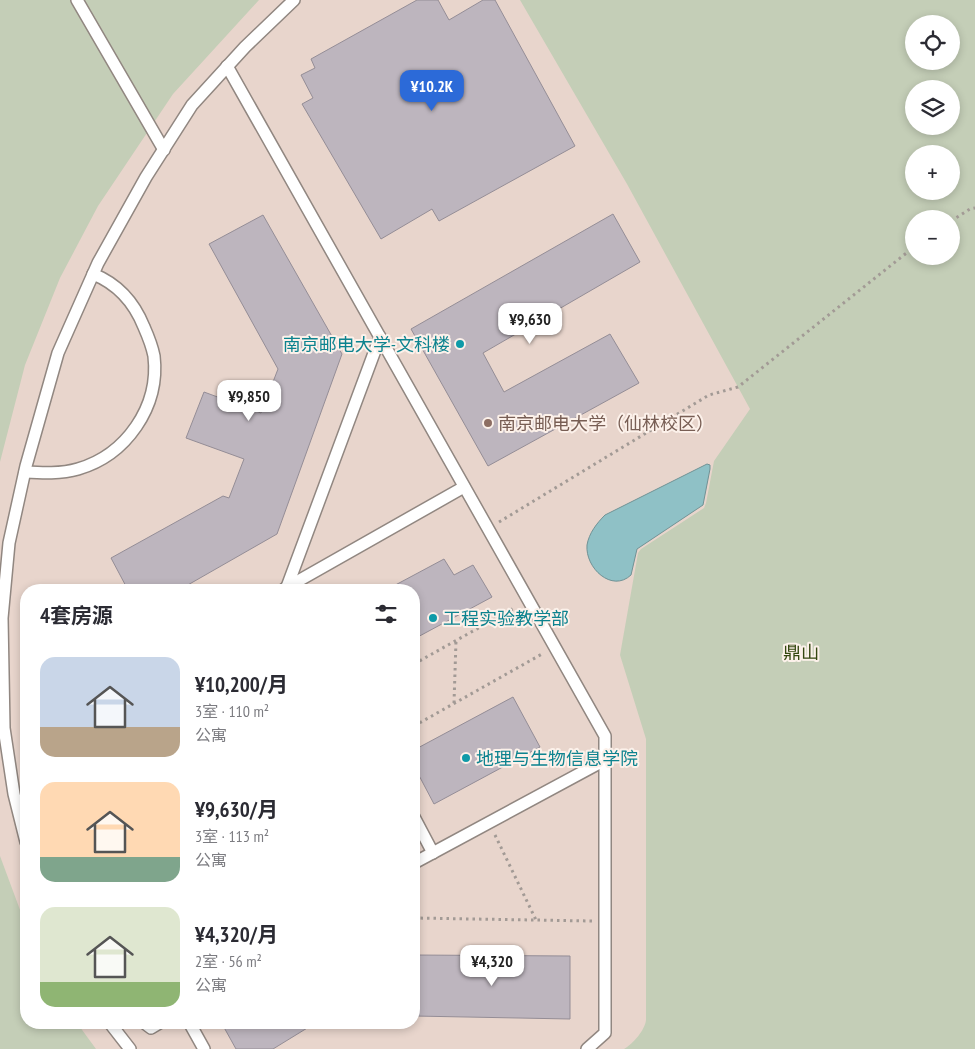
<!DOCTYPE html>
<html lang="zh">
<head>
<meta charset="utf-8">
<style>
  :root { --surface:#fff; --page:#f7f7f7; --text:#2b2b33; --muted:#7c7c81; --accent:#2c6ad8 }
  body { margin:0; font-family:"PT Sans Narrow","Noto Sans SC",sans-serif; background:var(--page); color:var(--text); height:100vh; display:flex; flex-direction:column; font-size:19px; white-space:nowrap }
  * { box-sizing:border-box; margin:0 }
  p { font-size:16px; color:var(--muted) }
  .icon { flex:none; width:28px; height:28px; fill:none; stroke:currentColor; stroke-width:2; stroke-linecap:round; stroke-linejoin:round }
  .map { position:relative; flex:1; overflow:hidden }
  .details { position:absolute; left:20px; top:584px; width:400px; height:445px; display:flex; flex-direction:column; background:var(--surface); border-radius:20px; box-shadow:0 2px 8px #0003 }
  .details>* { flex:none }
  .tools { position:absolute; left:905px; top:15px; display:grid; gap:10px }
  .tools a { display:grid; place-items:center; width:55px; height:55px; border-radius:50%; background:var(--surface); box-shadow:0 2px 8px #0003; font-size:25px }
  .price { position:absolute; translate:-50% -42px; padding:0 11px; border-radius:10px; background:#fff; color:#222; font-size:16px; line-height:32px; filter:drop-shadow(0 1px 2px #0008) }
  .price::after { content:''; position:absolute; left:50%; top:30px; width:15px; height:11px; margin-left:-8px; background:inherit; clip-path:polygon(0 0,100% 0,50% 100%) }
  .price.active { background:var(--accent); color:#fff }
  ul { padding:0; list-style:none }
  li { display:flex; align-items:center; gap:15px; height:125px; padding:0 20px }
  li span { display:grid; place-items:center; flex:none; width:140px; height:100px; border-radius:15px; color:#555 }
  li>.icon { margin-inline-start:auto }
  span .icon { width:60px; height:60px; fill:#fffc; stroke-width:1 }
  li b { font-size:21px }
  h2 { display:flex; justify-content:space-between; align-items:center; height:60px; padding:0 20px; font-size:21px }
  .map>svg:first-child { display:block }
</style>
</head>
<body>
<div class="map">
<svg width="975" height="1049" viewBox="0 0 975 1049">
  <rect width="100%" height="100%" fill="#efe4dd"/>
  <path fill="#e8d5cc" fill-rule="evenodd" d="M 0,0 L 975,0 L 975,1049 L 0,1049 ZM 914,24 L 951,24 L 951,61 L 914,61 ZM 914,89 L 951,89 L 951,126 L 914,126 ZM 914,154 L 951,154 L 951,191 L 914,191 ZM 914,219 L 951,219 L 951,256 L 914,256 ZM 26,590 L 414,590 L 414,1022 L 26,1022 Z"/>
  <g fill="#c4ceb7" fill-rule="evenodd">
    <path d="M 0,0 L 259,0 L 173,94 L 98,206 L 60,278 L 25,365 L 0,462 Z"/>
    <path d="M 520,0 L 975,0 L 975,1049 L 624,1049 C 633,1044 645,1030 646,1020 L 646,739 L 620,655 L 638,553 L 641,549 L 704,508 L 706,503 L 714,461 L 750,409 L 627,184 ZM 914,24 L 951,24 L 951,61 L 914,61 ZM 914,89 L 951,89 L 951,126 L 914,126 ZM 914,154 L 951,154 L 951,191 L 914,191 ZM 914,219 L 951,219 L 951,256 L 914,256 Z"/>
    <path d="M 0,856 L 26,926 L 26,1022 L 77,1023 L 96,1049 L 0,1049 Z"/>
  </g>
  <path fill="#8fc1c6" stroke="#719295" d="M 707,464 L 710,465 L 710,469 L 703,505 L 637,549 L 631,575 C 612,593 585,568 587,545 C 589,533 597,523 605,515 Z"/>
  <g fill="#bdb5be" stroke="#948d96">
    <path d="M 417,0 L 438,0 L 449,20 L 483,0 L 495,0 L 575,146 L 439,221 L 432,209 L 381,239 L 302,104 L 313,98 L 301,75 L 315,68 L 311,59 Z"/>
    <path d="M 613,214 L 640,262 L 483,353 L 504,392 L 610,334 L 639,383 L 488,466 L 411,329 Z"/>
    <path d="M 263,215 L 342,354 L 277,534 L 179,590 L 128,590 L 111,558 L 223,496 L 229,498 L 244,459 L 186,438 L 204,392 L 261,413 L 278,369 L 209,244 Z"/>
    <path d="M 444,559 L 454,575 L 473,565 L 492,597 L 414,639 L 414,590 L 386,590 Z"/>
    <path d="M 513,697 L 540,747 L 434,804 L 414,766 L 414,750 Z"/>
    <path d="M 414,955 L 570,956 L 570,1019 L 414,1016 Z"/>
    <path d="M 221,1022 L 317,1022 L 273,1049 L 236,1049 Z"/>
  </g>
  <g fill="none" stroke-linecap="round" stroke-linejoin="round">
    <g stroke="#918781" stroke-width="14">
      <g id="lane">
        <path d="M 77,0 L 164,150"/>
        <path d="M 227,66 L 605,736 L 605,1033 L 587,1049"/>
        <path d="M 25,472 C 42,473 61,474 78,469 C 126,455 160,407 154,356 C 152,346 148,336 144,327 C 134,302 118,284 93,274"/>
        <path d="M 284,589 L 464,487"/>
        <path d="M 288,590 L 287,587 L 380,337"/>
        <path d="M 414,817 L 433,853"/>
        <path d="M 26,842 L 14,794 L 4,728 L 2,618 L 9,543 L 26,466 L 58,353 L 98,263 L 146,177 L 192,105 L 245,47 L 294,0"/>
        <path d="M 414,863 L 605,760"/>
        <path d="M 109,1022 L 130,1049"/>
        <path d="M 143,1022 L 151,1028 L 161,1022"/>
        <path d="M 189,1022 L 204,1049"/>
      </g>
    </g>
    <g stroke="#a29a95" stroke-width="3" stroke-dasharray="2.5 4" stroke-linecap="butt">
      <path d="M 951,221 L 970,209 L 975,208"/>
      <path d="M 499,522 L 709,395 L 738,387 L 914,247"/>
      <path d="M 414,664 L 516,607"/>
      <path d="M 454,703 L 456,641"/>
      <path d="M 414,726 L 542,654"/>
      <path d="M 495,835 L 536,920"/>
      <path d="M 414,918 L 592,921"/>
    </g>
    <use href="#lane" stroke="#fff" stroke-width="11"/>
  </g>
  <g fill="#0f9aa8" stroke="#fcf1ea" stroke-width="2">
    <circle cx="460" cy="344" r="5"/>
    <circle cx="433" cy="618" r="5"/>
    <circle cx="466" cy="758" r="5"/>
  </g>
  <circle fill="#8d6e63" stroke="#fcf1ea" stroke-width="2" cx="488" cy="423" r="5"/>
  <g text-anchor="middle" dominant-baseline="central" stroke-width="4" stroke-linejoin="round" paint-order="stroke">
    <g font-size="18" fill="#0d838f" stroke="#fcf1ea" text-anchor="start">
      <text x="450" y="344" text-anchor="end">南京邮电大学-文科楼</text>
      <text x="443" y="618">工程实验教学部</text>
      <text x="476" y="758">地理与生物信息学院</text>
    </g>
    <g font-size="18" fill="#785e54" stroke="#fcf1ea" text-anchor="start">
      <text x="498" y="423">南京邮电大学（仙林校区）</text>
    </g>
    <g font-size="18" fill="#34470f" stroke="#fcf1ea">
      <text x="801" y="652">鼎山</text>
    </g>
  </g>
</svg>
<div class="tools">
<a><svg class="icon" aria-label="locate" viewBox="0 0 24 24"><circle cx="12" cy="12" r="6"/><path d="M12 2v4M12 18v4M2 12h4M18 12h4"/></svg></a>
<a><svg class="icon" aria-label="layers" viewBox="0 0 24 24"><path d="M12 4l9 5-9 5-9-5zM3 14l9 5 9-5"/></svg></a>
<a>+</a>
<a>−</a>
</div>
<b class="price active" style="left:432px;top:112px">¥10.2K</b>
<b class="price" style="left:530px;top:345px">¥9,630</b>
<b class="price" style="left:249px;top:422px">¥9,850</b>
<b class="price" style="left:492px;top:987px">¥4,320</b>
<section class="details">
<h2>4套房源<svg class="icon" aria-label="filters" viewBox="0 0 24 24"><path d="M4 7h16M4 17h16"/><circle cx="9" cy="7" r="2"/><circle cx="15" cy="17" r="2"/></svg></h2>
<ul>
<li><span style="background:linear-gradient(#c9d6e8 70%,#b9a48a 0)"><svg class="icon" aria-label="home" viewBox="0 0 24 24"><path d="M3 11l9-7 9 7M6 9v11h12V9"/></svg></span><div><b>¥10,200/月</b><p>3室 · 110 m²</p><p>公寓</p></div></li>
<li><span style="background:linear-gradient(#ffd9b3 75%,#7fa58c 0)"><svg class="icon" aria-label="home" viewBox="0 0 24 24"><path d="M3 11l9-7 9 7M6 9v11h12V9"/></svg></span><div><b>¥9,630/月</b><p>3室 · 113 m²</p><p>公寓</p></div></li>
<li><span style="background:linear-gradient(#dfe7d0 75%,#8fb573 0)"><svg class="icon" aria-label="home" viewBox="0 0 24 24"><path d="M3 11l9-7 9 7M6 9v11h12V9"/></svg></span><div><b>¥4,320/月</b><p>2室 · 56 m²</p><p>公寓</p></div></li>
</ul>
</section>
</div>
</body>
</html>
